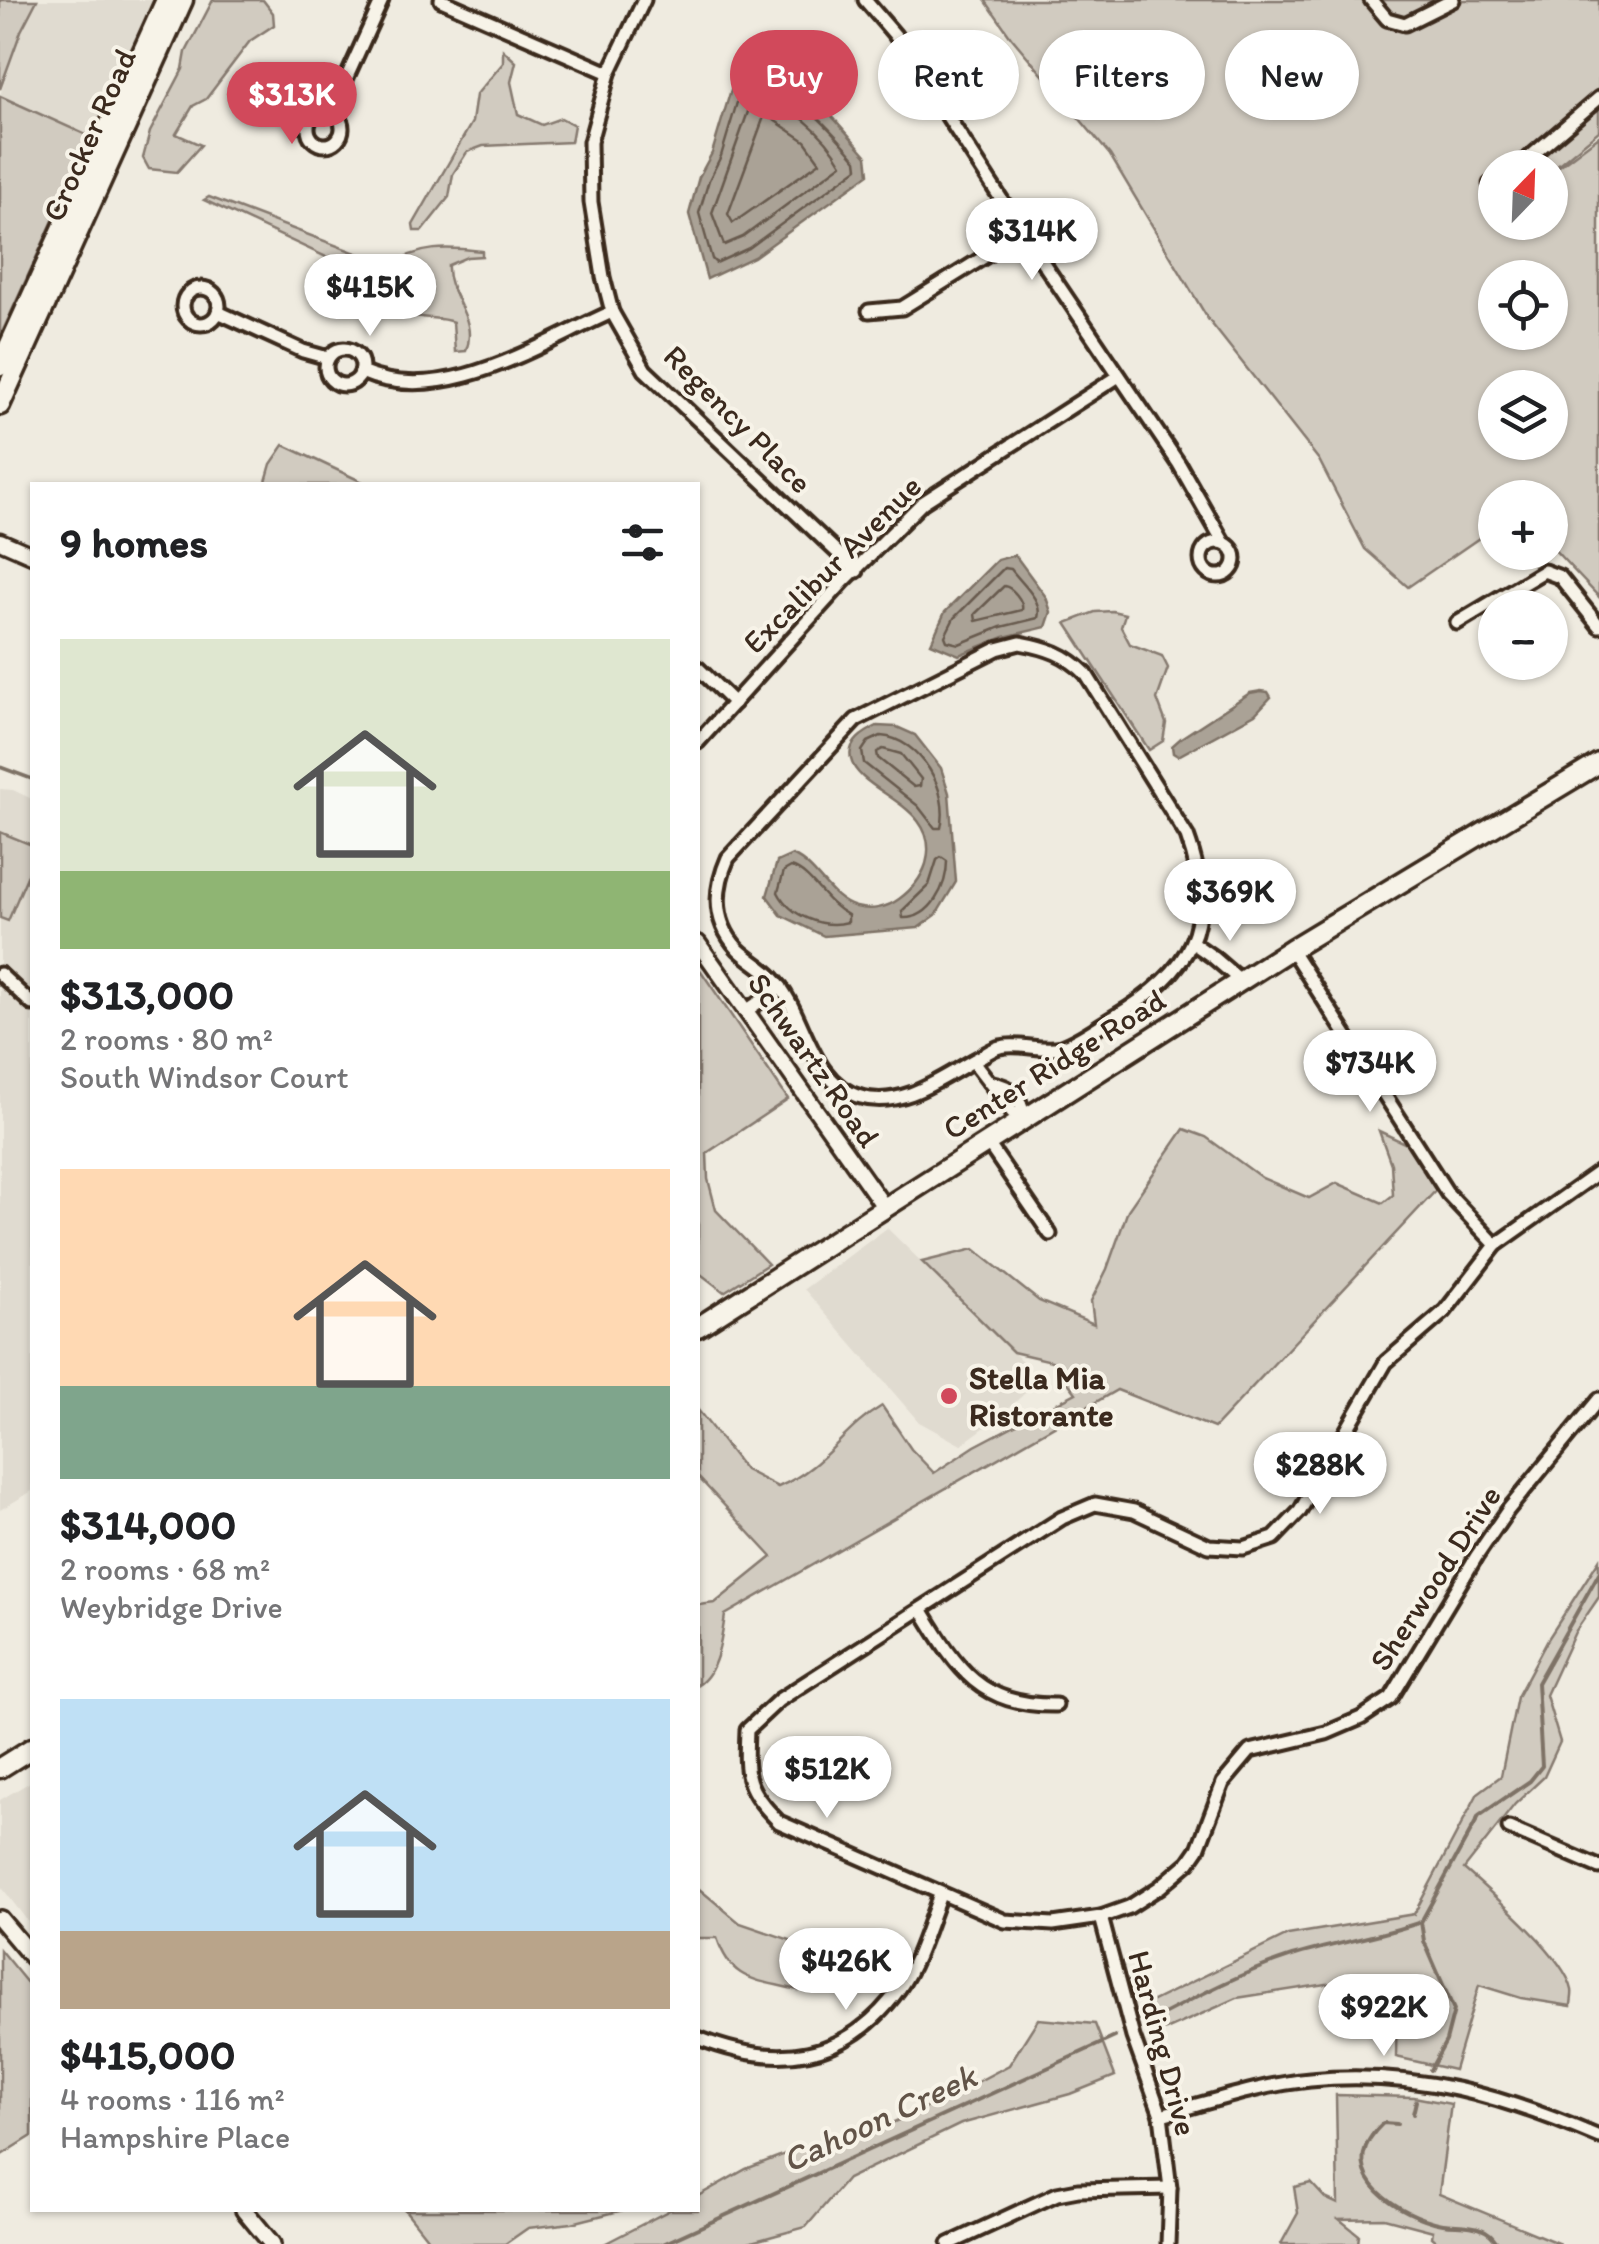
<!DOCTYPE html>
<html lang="en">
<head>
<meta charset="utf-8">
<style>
  :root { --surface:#fff; --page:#f6f6f6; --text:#202124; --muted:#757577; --accent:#d1495b }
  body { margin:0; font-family:Itim,sans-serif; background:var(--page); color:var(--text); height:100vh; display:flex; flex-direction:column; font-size:38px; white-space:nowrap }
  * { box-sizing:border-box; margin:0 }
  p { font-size:32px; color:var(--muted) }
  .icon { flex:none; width:55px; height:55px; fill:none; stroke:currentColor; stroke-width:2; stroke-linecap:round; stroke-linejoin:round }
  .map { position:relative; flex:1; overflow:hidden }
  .drawer { position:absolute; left:30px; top:482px; width:670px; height:1730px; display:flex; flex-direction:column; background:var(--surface); border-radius:0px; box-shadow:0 2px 8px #0004 }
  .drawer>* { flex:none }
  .banner { position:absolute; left:730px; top:30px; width:718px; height:90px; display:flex; gap:20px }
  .needle { width:65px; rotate:23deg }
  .controls { position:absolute; left:1478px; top:150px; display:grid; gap:20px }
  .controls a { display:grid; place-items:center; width:90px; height:90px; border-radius:50%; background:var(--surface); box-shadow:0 2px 8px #0004; font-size:50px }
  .price { position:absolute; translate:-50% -85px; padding:0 22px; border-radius:35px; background:#fff; color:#222; font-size:32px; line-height:65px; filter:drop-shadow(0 2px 5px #0008) }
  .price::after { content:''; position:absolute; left:50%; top:60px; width:30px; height:22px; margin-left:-15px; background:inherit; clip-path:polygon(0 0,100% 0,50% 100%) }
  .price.on { background:var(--accent); color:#fff }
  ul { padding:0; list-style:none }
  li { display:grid; align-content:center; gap:20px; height:530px; padding:0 30px }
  li span { display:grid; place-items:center; height:310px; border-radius:0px; color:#555 }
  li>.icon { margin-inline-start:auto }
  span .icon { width:180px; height:180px; fill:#fffc; stroke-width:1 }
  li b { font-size:42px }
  h2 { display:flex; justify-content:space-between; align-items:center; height:120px; padding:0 30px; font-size:42px }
  .tag { padding:0 35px; border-radius:45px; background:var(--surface); box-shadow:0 2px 8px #0004; font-size:35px; line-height:90px }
  .tag.on { background:var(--accent); color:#fff }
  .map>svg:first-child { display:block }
</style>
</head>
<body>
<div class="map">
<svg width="1599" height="2244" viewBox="0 0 1599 2244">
  <rect width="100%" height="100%" fill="#efebe0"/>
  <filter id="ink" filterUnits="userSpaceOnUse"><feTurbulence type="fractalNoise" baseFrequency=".01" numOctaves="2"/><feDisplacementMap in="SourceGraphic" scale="20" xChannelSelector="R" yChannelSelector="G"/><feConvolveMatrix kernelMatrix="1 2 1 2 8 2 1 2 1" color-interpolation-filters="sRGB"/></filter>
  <g filter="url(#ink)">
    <g fill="#e0dbd0">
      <path d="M 37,0 L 159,0 L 96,140 L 0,96 L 21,31 Z"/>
      <path d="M 0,789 L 13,790 L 32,799 L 32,1491 L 0,1510 Z"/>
      <path d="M 887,1228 L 1029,1368 L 1037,1382 L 1000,1416 L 961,1445 L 919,1422 L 804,1289 Z"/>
      <path d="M 32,1781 L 32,1927 L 0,1885 L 0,1800 Z"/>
    </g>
    <g fill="#d1cbc0" stroke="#867a6f" stroke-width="2.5" fill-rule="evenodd">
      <path d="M 0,0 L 37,0 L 21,31 L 0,89 Z"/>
      <path d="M 213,0 L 263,0 L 273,13 L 274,25 L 250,41 L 206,99 L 193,106 L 176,134 L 201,145 L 177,172 L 149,169 L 143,158 L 150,132 L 183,69 L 186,52 Z"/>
      <path d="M 985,0 L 1599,0 L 1599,131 L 1550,171 L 1550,168 L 1495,168 L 1495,222 L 1550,222 L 1550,173 L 1599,136 L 1599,597 L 1550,545 L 1550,498 L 1495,498 L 1495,527 L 1408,587 L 1365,549 L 1319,460 L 1208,319 L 1110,155 L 1011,37 ZM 1495,278 L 1550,278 L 1550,332 L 1495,332 ZM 1495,388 L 1550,388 L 1550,442 L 1495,442 Z"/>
      <path d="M 503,50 L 516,62 L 511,82 L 518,114 L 542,125 L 561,118 L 574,125 L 571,142 L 483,146 L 467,152 L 453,174 L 449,197 L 422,231 L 414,231 L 413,225 L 472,122 L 476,95 L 503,63 Z"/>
      <path d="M 0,96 L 91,137 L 0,337 Z"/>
      <path d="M 209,197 L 390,266 C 419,245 448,247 482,251 L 482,256 L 467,257 L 448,265 C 446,296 479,317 466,351 L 455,352 L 453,322 C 435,315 410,322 397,306 C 392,300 389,291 384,284 L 204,200 Z"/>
      <path d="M 284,445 L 369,485 L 265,485 L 271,464 Z"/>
      <path d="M 1112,611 L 1125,614 L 1121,627 L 1130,644 L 1162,656 L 1168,668 L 1157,699 L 1166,723 L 1163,741 L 1149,750 L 1066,623 L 1095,612 Z"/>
      <path d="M 0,832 L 32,845 L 32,865 L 8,921 L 0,918 Z"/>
      <path d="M 701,971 L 788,1099 L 707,1153 L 708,1179 L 716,1210 L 768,1264 L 724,1292 L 698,1272 L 698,974 Z"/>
      <path d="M 1184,1129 L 1206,1137 L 1262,1178 L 1309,1198 L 1337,1183 L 1383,1203 L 1393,1195 L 1391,1164 L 1379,1131 L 1413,1147 L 1438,1188 L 1214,1428 L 1117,1390 L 725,1615 C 722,1636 718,1673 698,1685 L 698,1605 L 715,1603 L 772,1557 L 698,1477 L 698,1410 L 745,1470 L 778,1487 C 826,1467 841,1430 882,1406 L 911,1449 L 934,1473 L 975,1446 L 1076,1393 L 1052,1361 L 1013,1352 L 922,1262 L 974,1249 L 1039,1301 L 1094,1324 L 1091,1301 L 1107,1269 L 1128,1210 Z"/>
      <path d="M 1599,1560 L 1599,1597 L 1575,1632 L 1546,1695 L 1560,1742 L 1544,1777 L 1515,1804 L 1464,1869 C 1490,1892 1565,1956 1572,1990 C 1573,1995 1571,2001 1571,2006 L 1521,1998 L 1479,1985 L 1454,2070 L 1396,2057 L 1397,2001 L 1365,1978 L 1237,1998 L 1166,2030 L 1155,2032 L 1145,2008 L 1149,2003 L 1288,1935 L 1414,1914 L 1478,1793 L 1501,1776 L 1517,1697 L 1548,1639 Z"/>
      <path d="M 698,1888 L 740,1923 L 817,1949 L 827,1963 L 798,1990 C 756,1979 732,1983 717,1938 L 698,1938 Z"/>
      <path d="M 0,1950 L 32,1989 L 32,2136 L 0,2156 Z"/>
      <path d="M 1038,2019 L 1095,2024 L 1115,2076 L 1070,2094 L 961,2124 L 847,2179 L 806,2227 L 744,2244 L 604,2244 L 670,2210 L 698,2210 L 698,2196 L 746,2169 L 806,2146 L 870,2133 L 949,2097 L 1009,2065 Z"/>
      <path d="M 1336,2095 L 1414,2097 L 1451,2104 L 1439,2194 L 1560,2244 L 1440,2244 L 1432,2237 L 1433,2231 L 1384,2218 L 1339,2219 L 1359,2235 L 1358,2244 L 1281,2244 L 1298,2213 L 1294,2187 L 1311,2183 L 1325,2198 L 1338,2204 Z"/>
      <path d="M 405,2210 L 623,2210 L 572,2223 L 528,2228 L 505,2244 L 432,2244 Z"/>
    </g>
    <g fill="#aaa296" stroke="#7e7266" stroke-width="2.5">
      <path d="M 747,67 L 789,82 L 830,114 L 867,156 L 869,174 L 754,257 L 707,279 L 689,214 L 699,177 L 712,153 L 733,83 Z"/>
      <path d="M 1015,555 L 1046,597 L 1051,612 L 1046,627 L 1004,637 L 959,655 L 931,643 L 945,612 L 997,560 Z"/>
      <path d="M 1261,691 L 1268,692 L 1271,697 L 1255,714 L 1178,756 L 1173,753 L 1172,746 L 1181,738 L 1250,693 Z"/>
      <path d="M 877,726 L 897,727 L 915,735 L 941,768 L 949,793 L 956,882 L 936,915 L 918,928 L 824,936 L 781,915 L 767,896 L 777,862 L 792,855 C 819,867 828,899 856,907 C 871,911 887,908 899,899 C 913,889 921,879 926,864 C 943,805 858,793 851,759 C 847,742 865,732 877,726 Z"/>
    </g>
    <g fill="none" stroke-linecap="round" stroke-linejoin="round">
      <g stroke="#675a4e" stroke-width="2.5">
        <path d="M 750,80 C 796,89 827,125 857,160 L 858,168 L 749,248 L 716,263 L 712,259 L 699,213 L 709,180 L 721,156 L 741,89 Z"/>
        <path d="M 754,95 C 787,99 826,135 842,164 L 743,237 L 724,245 L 712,213 Z"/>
        <path d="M 765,114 L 805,141 L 820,162 L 733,223 L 728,214 Z"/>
        <path d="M 1004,568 L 1011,569 C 1022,584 1043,600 1038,618 L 1001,627 L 959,644 L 947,641 L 945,636 L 954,618 Z"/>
        <path d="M 1004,586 C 1012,587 1024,601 1022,610 L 976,621 L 975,614 Z"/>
        <path d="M 881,736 C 921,739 950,791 941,828 L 935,828 L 918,806 L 864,763 L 862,751 L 868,742 Z"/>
        <path d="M 883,749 L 901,754 L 921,779 L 920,786 L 914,787 L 878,758 L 877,752 Z"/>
        <path d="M 941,857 L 947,861 C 947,886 931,919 903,918 L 902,911 L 929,885 L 937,860 Z"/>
        <path d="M 791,867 C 812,873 823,902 848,915 L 848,922 C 822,929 790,916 778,892 L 784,871 Z"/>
      </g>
      <g stroke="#7e7266" stroke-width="4">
        <path d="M 0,767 L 32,779"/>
        <path d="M 1421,1922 L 1424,1941 L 1454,2010 L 1446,2041 L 1430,2070"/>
        <path d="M 1148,2022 C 1194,1998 1242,1972 1292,1956 C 1335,1943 1378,1937 1421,1922 L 1479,1816 L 1530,1781 L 1542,1766 L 1537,1683 L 1599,1573"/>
        <path d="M 1413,2114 L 1416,2101"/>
        <path d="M 1397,2124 L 1383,2123 C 1333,2170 1389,2209 1434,2222 C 1449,2227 1466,2223 1481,2229 C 1490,2232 1493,2237 1498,2244"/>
        <path d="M 663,2244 L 1115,2037"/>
      </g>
      <g stroke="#3b2a1e" stroke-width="19">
        <g id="minor">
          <path d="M 441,0 L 609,73"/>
          <path d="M 644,0 L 609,73 L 590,142 L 591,202 L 603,277 L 612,312 L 645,370 L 857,571"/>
          <path d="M 865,0 L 895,35 L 1023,233 L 1179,464 L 1224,543"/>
          <path d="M 1371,0 L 1387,19 L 1405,24 L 1453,0"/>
          <circle cx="325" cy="128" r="17"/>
          <path d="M 331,112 L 382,0"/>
          <path d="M 1517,168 L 1599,98"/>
          <path d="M 1490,184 L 1495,183"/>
          <circle cx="201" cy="306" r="18"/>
          <path d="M 869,311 L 902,308 L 1023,233"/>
          <path d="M 218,312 L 303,351 L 328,358"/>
          <circle cx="344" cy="367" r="18"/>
          <path d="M 361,372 C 443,408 537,345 612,312"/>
          <circle cx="1218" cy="559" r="17"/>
          <path d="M 1457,623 L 1544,571 L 1560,577 L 1599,626"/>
          <path d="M 1020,643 C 1047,648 1066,654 1086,674 L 1187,836 C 1219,924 1191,972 1114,1017 C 1097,1027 1079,1041 1061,1047 C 1041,1052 1020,1042 1000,1047 C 994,1048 986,1054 980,1057 C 944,1076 904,1109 861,1097 C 809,1083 806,1013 773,978 C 763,967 749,960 738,949 C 713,922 714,890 728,858 L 856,720 L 997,649 Z"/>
          <path d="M 698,668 L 734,703"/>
          <path d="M 698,742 L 843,582 L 922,503 L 1119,376"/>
          <path d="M 1193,943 L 1213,957 L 1241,981"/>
          <path d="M 1291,949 L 1448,1194 L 1496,1245"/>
          <path d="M 0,974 L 32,1004"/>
          <path d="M 746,1011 L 781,987"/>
          <path d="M 973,1061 L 1012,1112 L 1024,1118"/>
          <path d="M 989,1082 C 1013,1087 1020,1093 1024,1118"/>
          <path d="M 987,1142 L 1050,1234"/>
          <path d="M 1599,1172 L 1496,1245 L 1445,1311 L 1386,1362 L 1300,1511 L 1274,1538 L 1243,1548 L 1209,1546 L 1134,1511 L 1095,1504 L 1062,1518 L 779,1700 L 747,1730 C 745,1778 745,1787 779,1822 L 1005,1921 L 1053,1924 L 1101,1917 L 1129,1907 L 1160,1887 L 1189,1862 L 1198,1849 L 1223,1783 L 1250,1751 L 1326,1733 L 1361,1718 L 1391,1698 L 1476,1557 L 1508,1510 L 1599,1399"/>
          <path d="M 921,1609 C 957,1668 979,1706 1056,1705"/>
          <path d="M 1509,1828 L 1599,1867"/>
          <path d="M 1101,1917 L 1133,2037 L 1161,2115 L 1170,2188 L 1168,2244"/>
          <path d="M 698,2038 C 776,2069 846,2063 899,1989 C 918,1963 928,1925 940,1895"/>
          <path d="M 1161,2115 C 1210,2102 1259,2085 1310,2080 C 1414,2069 1505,2097 1599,2137"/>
          <path d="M 949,2244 L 1057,2194 L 1078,2190 L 1170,2188"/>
        </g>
      </g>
      <g stroke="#3b2a1e" stroke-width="21">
        <g id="tertiary">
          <path d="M 0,541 L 32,555"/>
          <path d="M 698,943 L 885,1208"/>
        </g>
      </g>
      <g stroke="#3b2a1e" stroke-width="22">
        <g id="secondary">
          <path d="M 0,1919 L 32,1957"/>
          <path d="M 244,2210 L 272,2244"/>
        </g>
      </g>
      <g stroke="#3b2a1e" stroke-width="25">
        <g id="primary">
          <path d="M 0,366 L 166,0"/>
          <path d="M 0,405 L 183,0"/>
          <path d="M 698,1327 L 1291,949 L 1599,763"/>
          <path d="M 0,1768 L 32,1748"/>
        </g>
      </g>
      <use href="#minor" stroke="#f7f3e8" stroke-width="11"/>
      <use href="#tertiary" stroke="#f7f3e8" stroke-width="14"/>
      <use href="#secondary" stroke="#f7f3e8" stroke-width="15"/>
      <use href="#primary" stroke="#f7f3e8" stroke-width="18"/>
    </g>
  </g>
  <circle fill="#d1495b" stroke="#f7f3e8" stroke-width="4" cx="949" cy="1396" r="10"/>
  <g text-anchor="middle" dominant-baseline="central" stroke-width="8" stroke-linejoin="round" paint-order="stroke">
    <g font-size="32" fill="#3b2a1e" stroke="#f7f3e8">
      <text transform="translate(89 135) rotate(-66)">Crocker Road</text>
      <text transform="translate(738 419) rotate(45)">Regency Place</text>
      <text transform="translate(832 564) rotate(-45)">Excalibur Avenue</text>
      <text transform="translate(814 1060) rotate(55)">Schwartz Road</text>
      <text transform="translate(1054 1064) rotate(-32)">Center Ridge Road</text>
      <text transform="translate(1435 1578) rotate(-57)">Sherwood Drive</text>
      <text transform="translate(1163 2043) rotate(75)">Harding Drive</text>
    </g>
    <g font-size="32" font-weight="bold" fill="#3b2a1e" stroke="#f7f3e8" text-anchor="start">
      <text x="969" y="1378">Stella Mia<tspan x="969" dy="37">Ristorante</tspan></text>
    </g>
    <g font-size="35" font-style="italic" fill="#625448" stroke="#f7f3e8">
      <text transform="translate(879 2118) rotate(-25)">Cahoon Creek</text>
    </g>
  </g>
</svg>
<div class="controls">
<a><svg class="needle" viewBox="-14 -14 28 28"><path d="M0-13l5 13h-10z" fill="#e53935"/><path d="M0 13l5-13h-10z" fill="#757577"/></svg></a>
<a><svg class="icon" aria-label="locate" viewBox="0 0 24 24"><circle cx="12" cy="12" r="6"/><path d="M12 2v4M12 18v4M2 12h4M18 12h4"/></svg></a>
<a><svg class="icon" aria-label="layers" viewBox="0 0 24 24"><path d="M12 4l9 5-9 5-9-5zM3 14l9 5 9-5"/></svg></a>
<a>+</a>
<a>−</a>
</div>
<b class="price on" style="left:292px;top:147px">$313K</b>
<b class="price" style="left:1032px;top:283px">$314K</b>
<b class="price" style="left:370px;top:339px">$415K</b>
<b class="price" style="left:1230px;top:944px">$369K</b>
<b class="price" style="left:1370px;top:1115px">$734K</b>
<b class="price" style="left:1320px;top:1517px">$288K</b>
<b class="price" style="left:827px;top:1821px">$512K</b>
<b class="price" style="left:846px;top:2013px">$426K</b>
<b class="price" style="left:1384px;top:2059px">$922K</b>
<div class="banner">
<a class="tag on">Buy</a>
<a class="tag">Rent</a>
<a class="tag">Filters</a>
<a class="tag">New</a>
</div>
<section class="drawer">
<h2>9 homes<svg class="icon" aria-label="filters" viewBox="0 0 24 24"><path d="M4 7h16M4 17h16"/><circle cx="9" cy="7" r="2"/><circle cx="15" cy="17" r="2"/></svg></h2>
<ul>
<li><span style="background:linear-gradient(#dfe7d0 75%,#8fb573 0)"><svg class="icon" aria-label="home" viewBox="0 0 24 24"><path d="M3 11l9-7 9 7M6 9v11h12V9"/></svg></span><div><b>$313,000</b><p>2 rooms · 80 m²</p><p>South Windsor Court</p></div></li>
<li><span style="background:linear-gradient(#ffd9b3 70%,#7fa58c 0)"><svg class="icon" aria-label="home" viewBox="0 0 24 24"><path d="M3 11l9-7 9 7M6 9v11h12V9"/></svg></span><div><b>$314,000</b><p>2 rooms · 68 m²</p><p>Weybridge Drive</p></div></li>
<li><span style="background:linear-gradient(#bfe0f5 75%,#b9a48a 0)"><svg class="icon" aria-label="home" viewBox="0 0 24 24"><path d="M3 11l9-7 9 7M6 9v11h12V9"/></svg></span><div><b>$415,000</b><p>4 rooms · 116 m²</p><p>Hampshire Place</p></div></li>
</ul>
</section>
</div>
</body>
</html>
